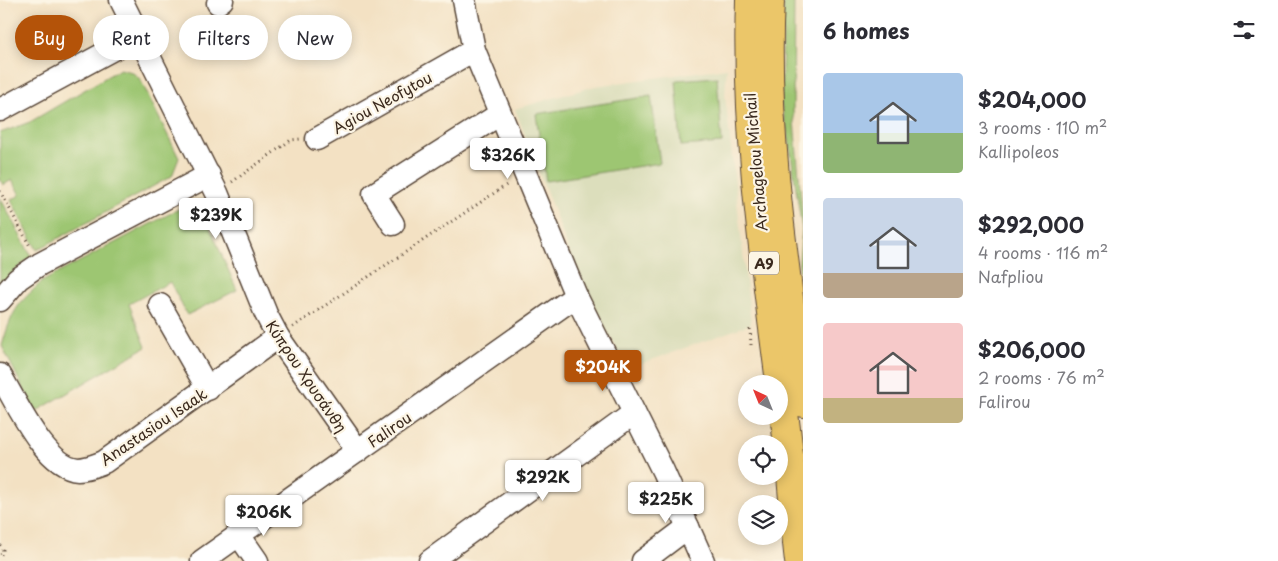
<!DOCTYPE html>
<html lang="en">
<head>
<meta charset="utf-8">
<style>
  :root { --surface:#fff; --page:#f7f7f7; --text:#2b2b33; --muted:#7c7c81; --accent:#b45309 }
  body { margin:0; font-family:"Playpen Sans",sans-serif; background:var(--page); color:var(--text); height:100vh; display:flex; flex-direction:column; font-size:19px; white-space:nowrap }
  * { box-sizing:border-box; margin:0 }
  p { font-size:16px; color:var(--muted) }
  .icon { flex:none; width:28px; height:28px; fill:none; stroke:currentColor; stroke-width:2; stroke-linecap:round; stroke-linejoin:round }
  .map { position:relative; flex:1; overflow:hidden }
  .details { display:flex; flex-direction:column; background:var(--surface); width:475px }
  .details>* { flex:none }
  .top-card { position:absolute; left:15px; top:15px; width:475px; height:45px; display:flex; gap:10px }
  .needle { width:32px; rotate:317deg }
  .fabs { position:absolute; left:738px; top:375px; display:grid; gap:10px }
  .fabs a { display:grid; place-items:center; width:50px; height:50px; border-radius:50%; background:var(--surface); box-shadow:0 2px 12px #0003; font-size:25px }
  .price { position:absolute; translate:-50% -42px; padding:0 11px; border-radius:5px; background:#fff; color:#222; font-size:16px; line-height:32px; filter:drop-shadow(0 1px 2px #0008) }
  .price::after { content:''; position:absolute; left:50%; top:30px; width:15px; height:11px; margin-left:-8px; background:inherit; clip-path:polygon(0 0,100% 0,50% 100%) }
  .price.selected { background:var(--accent); color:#fff }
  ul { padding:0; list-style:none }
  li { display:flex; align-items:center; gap:15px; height:125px; padding:0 20px }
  li span { display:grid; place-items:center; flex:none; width:140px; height:100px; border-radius:5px; color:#555 }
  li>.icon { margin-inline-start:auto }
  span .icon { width:60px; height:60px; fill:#fffc; stroke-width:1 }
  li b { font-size:21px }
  h2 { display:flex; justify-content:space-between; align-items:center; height:60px; padding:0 20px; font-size:21px }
  .tag { padding:0 18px; border-radius:22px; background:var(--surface); box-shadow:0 2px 12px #0003; font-size:18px; line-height:45px }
  .tag.selected { background:var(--accent); color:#fff }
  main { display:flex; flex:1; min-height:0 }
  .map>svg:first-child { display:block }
</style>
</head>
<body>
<main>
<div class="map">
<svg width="803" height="561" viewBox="0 0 803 561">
  <rect width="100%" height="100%" fill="#fcf5e5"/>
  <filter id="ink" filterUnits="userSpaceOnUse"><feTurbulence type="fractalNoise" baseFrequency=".02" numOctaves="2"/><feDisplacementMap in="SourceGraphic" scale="10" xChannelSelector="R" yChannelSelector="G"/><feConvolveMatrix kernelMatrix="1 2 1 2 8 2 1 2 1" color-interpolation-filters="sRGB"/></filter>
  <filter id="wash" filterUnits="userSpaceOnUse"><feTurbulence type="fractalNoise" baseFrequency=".0096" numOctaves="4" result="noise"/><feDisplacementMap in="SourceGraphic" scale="20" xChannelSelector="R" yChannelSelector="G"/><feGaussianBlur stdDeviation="1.12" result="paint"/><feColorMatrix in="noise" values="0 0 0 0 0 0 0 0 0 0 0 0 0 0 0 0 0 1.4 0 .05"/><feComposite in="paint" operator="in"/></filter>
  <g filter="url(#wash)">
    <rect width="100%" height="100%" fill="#f3e1c3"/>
    <path fill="#dcdebc" d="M 727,68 L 725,95 L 751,324 L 627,369 L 579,277 L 515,109 L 595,86 Z"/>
    <g fill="#9dc672" stroke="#6c7848">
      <path d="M 784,0 L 794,0 L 793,110 L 803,221 L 803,300 L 799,263 L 802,230 L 789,140 L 781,104 Z"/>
      <path d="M 120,69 L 132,72 L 140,79 L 179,158 L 172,176 L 37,250 L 11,200 L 20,195 L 12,180 L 3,185 L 0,179 L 0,133 L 30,122 Z"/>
      <path d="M 717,77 L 722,143 L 681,146 L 676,80 Z"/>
      <path d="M 651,96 L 660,163 L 546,181 L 536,114 Z"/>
      <path d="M 0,197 L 31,256 L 0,285 Z"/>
      <path d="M 188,204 L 201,207 L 237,290 L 187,315 L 170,282 L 129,304 L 146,347 L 35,412 L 2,346 C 12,311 16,305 43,281 Z"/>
    </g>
  </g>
  <g filter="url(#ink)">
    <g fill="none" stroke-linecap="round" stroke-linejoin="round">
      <g stroke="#574537" stroke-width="25">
        <g id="minor">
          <path d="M 121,0 L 217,193 L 266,314 L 278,337 L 358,451"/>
          <path d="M 464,0 L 474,50 L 576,296 L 663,471 L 703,561"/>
          <path d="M 218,3 L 222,0"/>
          <path d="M 0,110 L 139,35"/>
          <path d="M 317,139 L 474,50"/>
          <path d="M 393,224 L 374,194 L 500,114"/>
          <path d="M 0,300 L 18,279 L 40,264 L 209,175"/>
          <path d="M 160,305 L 208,389"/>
          <path d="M 0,375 C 16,401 45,467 78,469 C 87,469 96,465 104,462 L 278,337"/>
          <path d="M 239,535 L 257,561"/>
          <path d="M 202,561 L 576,296"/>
          <path d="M 430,561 L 634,413"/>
          <path d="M 643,561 L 688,527"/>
        </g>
      </g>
      <g stroke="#574537" stroke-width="30">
        <g id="major">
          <path d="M 750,0 C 745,147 769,291 787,437 C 792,478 794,520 799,561"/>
          <path d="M 770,0 C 763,132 786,272 803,403"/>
        </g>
      </g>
      <g stroke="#574537" stroke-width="3" stroke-dasharray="1 4" stroke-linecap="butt">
        <path d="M 232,182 L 291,140 L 300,139"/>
        <path d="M 0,191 L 31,248"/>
        <path d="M 293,327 L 508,184"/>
        <path d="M 750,329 L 751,345"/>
        <path d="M 0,545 L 3,550 L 0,557"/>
      </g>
      <use href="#minor" stroke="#fff" stroke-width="22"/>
      <use href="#major" stroke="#ebc669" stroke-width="28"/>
    </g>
  </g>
  <g text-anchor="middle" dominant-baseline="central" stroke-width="4.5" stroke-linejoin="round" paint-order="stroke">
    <rect fill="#fcf5e5" stroke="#75675a" stroke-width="1" x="749" y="251.5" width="30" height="23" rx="4"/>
    <g font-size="14" font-weight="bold" fill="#3b2a1e">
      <text x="764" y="263">A9</text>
    </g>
    <g font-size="15" fill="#3b2a1e" stroke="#fcf5e5">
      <text transform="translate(382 102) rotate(-29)">Agiou Neofytou</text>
      <text transform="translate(755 162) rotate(-95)">Archagelou Michail</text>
      <text transform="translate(307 376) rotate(56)">Κύπρου Χρυσάνθη</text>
      <text transform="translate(153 426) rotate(-34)">Anastasiou Isaak</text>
      <text transform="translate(389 429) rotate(-35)">Falirou</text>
    </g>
  </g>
</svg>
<div class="fabs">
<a><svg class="needle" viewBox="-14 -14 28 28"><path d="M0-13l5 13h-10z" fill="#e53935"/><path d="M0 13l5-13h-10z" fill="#7c7c81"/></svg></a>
<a><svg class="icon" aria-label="locate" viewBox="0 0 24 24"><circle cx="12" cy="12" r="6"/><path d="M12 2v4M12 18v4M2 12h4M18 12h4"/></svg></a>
<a><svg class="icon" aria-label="layers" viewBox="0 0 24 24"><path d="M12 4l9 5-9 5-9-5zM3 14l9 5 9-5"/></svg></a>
</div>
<b class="price" style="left:508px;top:180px">$326K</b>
<b class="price" style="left:216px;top:240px">$239K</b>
<b class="price selected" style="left:603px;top:392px">$204K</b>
<b class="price" style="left:543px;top:502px">$292K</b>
<b class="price" style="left:666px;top:524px">$225K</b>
<b class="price" style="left:264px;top:537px">$206K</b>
<div class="top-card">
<a class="tag selected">Buy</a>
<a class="tag">Rent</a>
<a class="tag">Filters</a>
<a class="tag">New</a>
</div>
</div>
<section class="details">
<h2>6 homes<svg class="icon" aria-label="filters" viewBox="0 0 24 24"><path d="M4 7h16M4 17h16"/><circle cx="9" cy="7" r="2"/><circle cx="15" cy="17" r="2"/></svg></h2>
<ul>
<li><span style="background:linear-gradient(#a9c7e8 60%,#8fb573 0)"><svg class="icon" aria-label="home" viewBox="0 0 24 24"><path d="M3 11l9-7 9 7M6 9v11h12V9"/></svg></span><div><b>$204,000</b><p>3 rooms · 110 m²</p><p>Kallipoleos</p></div></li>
<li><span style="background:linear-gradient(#c9d6e8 75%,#b9a48a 0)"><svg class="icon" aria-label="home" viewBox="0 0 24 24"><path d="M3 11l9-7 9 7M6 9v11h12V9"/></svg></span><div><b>$292,000</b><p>4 rooms · 116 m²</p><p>Nafpliou</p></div></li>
<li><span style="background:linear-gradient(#f6c9c9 75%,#c2b280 0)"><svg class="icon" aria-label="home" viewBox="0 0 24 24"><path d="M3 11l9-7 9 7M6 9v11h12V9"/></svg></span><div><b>$206,000</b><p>2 rooms · 76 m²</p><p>Falirou</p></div></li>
</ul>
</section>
</main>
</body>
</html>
